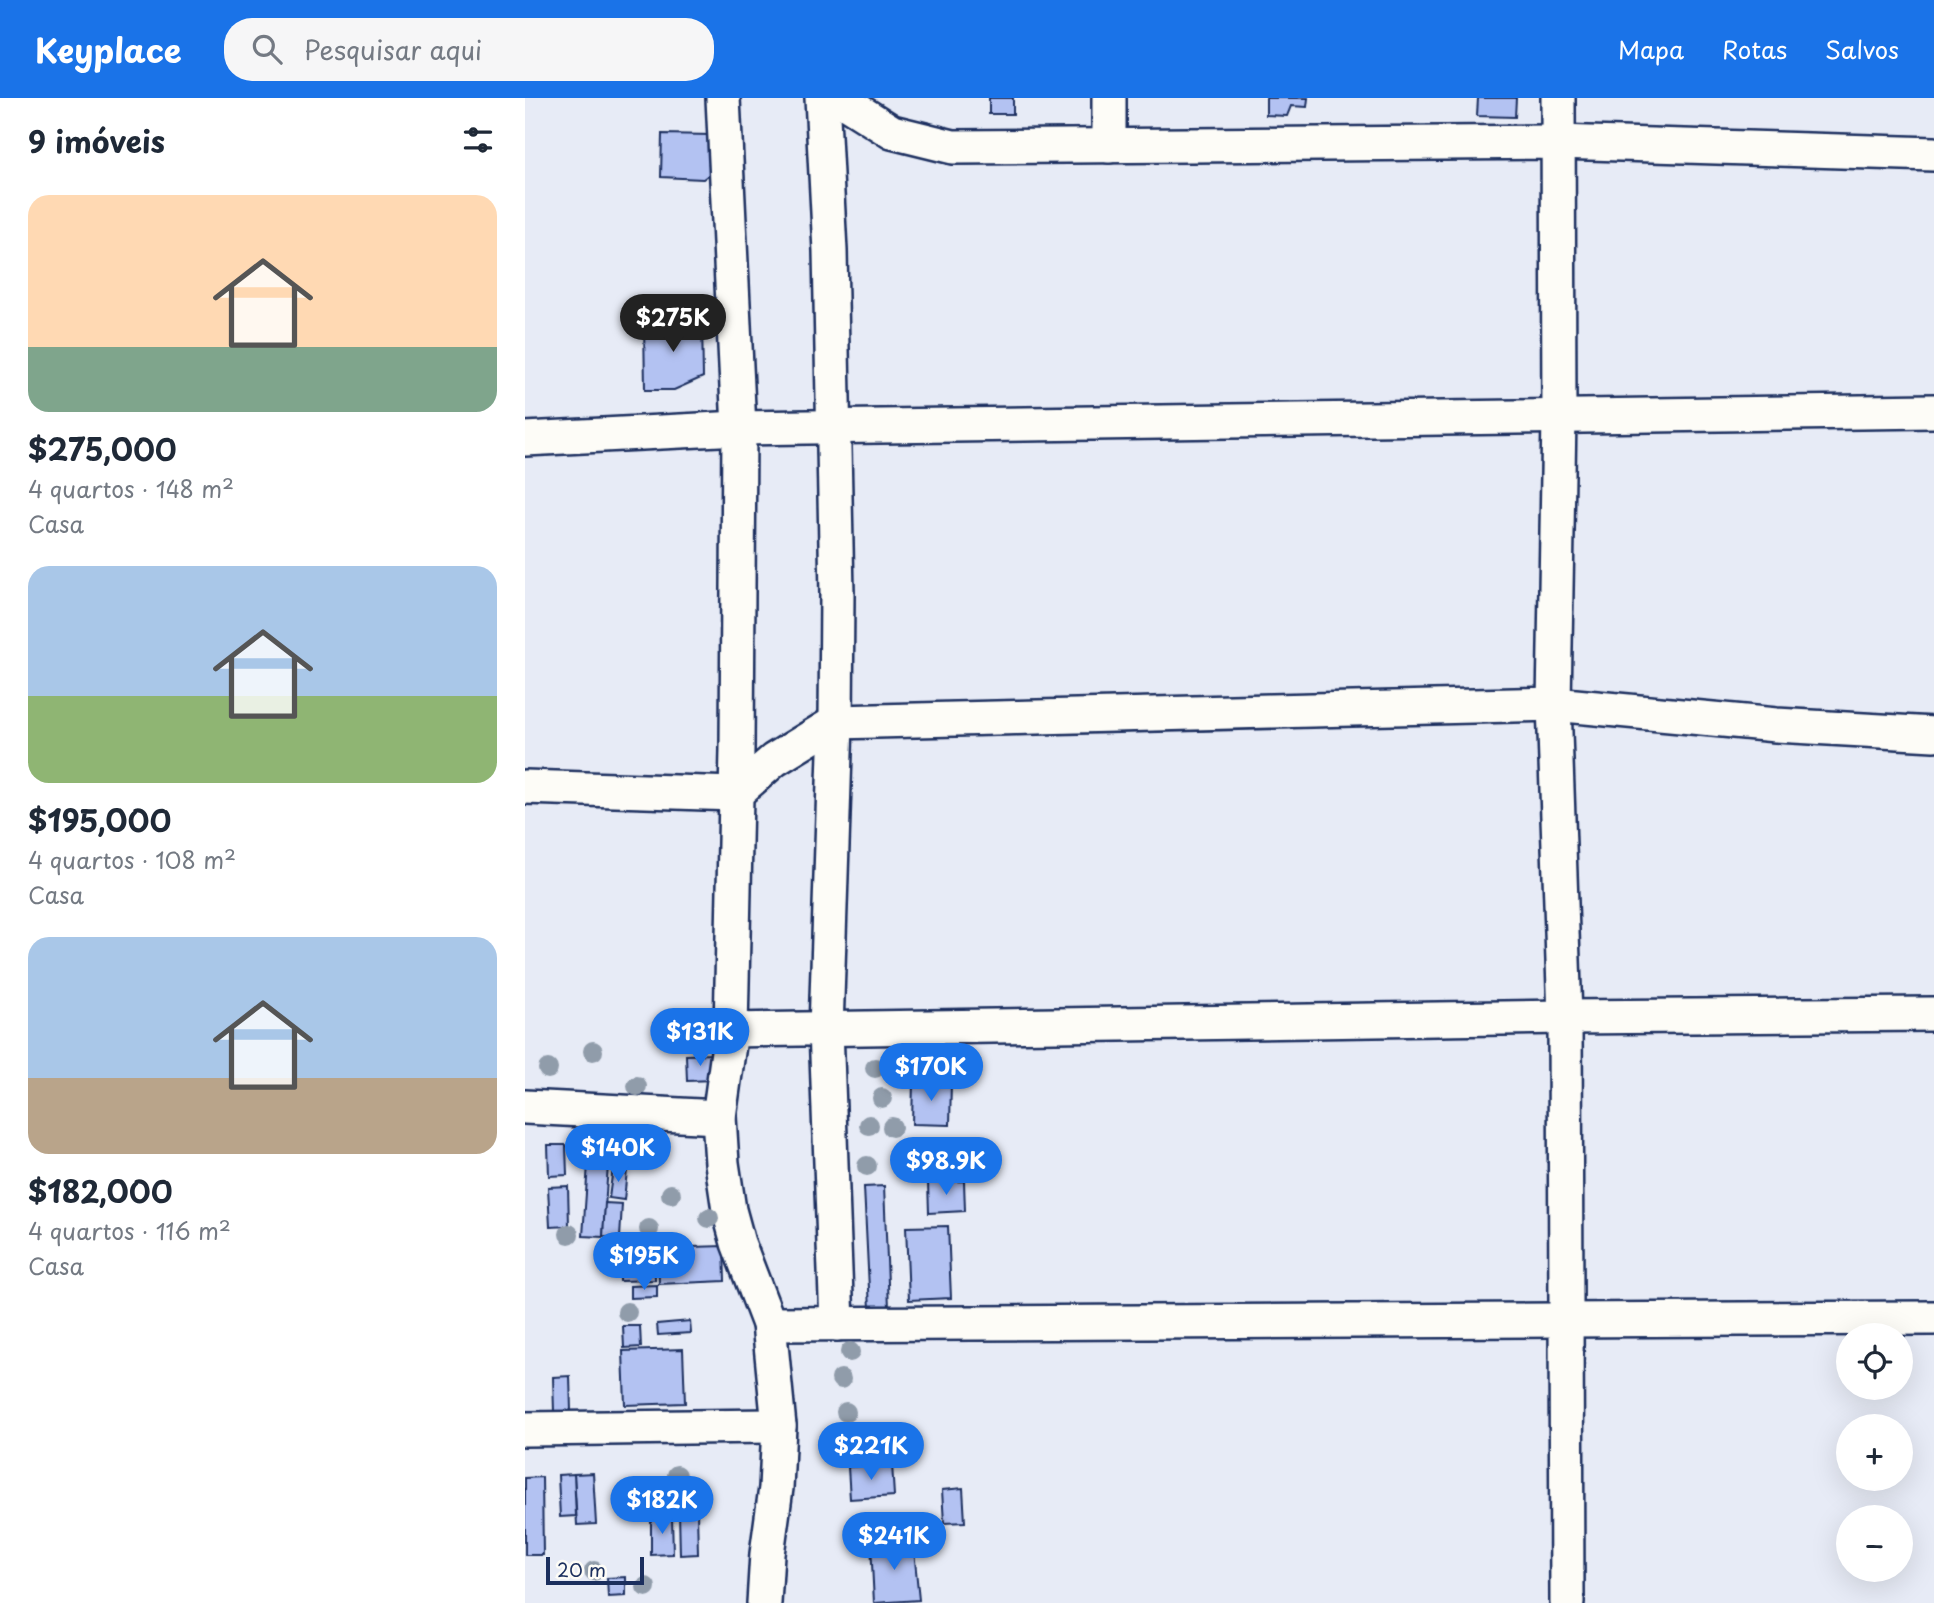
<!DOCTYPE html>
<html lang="pt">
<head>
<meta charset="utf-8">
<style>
  :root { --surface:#fff; --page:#f6f6f7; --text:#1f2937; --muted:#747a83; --accent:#1a73e8 }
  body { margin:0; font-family:"Playpen Sans",sans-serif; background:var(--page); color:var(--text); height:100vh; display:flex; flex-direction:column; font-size:26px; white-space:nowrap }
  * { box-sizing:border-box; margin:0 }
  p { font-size:23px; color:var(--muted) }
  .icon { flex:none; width:38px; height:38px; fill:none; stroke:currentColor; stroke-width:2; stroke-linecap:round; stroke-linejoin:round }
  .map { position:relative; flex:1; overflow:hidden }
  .drawer { display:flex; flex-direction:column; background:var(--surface); width:525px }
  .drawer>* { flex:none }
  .controls { position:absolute; left:1311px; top:1225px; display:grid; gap:14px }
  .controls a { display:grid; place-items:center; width:77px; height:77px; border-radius:50%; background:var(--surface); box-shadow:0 7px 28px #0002; font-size:35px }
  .scale { position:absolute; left:21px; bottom:18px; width:98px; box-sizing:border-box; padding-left:7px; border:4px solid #1b2f5e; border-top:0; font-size:19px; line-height:24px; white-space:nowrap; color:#1b2f5e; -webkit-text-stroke:5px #fdfcf7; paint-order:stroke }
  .price { position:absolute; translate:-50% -60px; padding:0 16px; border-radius:24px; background:var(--accent); color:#fff; font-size:23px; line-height:46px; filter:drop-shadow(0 2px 4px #0008) }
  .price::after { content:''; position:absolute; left:50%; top:42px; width:21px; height:16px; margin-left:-10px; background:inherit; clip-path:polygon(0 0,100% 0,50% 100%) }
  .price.current { background:#222; color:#fff }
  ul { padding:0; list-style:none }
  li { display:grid; align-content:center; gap:14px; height:371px; padding:0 28px }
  li span { display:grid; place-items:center; height:217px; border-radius:21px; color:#555 }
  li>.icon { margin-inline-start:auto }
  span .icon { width:126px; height:126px; fill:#fffc; stroke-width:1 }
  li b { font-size:30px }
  h2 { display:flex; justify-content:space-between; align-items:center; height:84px; padding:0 28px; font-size:30px }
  header { display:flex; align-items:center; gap:42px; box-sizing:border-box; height:98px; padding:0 35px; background:var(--accent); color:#fff }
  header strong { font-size:33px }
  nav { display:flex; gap:38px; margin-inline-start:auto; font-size:24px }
  .search { width:490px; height:63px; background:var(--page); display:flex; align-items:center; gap:18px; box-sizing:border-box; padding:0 24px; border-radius:28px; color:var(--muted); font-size:26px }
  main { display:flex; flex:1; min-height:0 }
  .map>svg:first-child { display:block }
</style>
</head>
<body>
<header>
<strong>Keyplace</strong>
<div class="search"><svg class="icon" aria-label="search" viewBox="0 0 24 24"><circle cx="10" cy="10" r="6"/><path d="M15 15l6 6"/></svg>Pesquisar aqui</div>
<nav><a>Mapa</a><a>Rotas</a><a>Salvos</a></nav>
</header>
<main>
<section class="drawer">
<h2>9 imóveis<svg class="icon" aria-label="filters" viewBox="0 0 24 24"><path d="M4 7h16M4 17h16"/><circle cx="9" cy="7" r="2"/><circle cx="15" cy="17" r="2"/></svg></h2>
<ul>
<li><span style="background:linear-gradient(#ffd9b3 70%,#7fa58c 0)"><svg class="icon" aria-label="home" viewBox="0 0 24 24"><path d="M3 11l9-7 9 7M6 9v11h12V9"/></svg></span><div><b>$275,000</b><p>4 quartos · 148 m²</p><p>Casa</p></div></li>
<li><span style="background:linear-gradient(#a9c7e8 60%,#8fb573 0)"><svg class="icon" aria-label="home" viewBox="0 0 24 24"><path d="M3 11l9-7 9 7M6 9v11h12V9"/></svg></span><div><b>$195,000</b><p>4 quartos · 108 m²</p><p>Casa</p></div></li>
<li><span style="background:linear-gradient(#a9c7e8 65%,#b9a48a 0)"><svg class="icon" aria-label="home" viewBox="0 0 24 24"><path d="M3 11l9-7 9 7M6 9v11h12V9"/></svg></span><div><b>$182,000</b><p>4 quartos · 116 m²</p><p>Casa</p></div></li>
</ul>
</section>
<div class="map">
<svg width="1409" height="1505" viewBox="0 0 1409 1505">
  <rect width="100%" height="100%" fill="#e7ebf6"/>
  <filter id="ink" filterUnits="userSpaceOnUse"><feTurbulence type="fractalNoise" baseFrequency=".0143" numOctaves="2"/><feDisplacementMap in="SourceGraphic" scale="14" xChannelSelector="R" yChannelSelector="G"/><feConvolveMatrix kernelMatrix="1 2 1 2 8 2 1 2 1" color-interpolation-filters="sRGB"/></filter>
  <g filter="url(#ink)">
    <g fill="#b3c2f2" stroke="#1b2f5e" stroke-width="2">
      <rect x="464" y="0" width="24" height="16"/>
      <path d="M 741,0 L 783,0 L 782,9 L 766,8 L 762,18 L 741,17 Z"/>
      <path d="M 953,0 L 991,0 L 990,19 L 952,18 Z"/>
      <path d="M 137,36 L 186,37 L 186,75 L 178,81 L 136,79 Z"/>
      <path d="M 177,222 L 178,279 L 149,292 L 120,292 L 119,224 Z"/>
      <path d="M 188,956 L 189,982 L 162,983 L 161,957 Z"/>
      <path d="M 388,983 L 426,984 L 425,1027 L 387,1026 Z"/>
      <path d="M 23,1047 L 41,1047 L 42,1077 L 24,1078 Z"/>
      <path d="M 63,1066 L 83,1067 L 78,1139 L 58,1138 Z"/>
      <path d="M 88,1070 L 102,1072 L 99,1102 L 84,1100 Z"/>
      <path d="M 439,1083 L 440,1113 L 404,1115 L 403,1084 Z"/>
      <path d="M 43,1088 L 44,1128 L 25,1129 L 23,1089 Z"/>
      <path d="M 359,1088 L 364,1210 L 345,1211 L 339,1089 Z"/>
      <path d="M 80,1105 L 97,1106 L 95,1140 L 78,1139 Z"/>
      <path d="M 423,1128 L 426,1200 L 384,1202 L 381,1129 Z"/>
      <path d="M 129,1147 L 130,1182 L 95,1183 L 94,1148 Z"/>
      <path d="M 199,1148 L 200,1183 L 134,1186 L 133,1150 Z"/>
      <path d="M 132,1187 L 132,1199 L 105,1200 L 105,1188 Z"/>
      <path d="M 165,1223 L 166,1235 L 133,1237 L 132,1226 Z"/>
      <path d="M 98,1228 L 115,1228 L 116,1249 L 99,1250 Z"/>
      <path d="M 158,1251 L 160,1305 L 100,1307 L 98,1253 Z"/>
      <path d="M 45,1278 L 46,1313 L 29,1314 L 28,1279 Z"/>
      <path d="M 367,1366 L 369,1398 L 325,1401 L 323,1369 Z"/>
      <path d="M 68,1375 L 71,1426 L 52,1427 L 49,1376 Z"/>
      <path d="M 49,1376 L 51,1418 L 35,1419 L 33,1377 Z"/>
      <path d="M 17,1379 L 18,1457 L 0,1457 L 0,1380 Z"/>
      <path d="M 438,1390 L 440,1424 L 419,1425 L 417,1392 Z"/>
      <path d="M 154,1413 L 172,1413 L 173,1456 L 155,1457 Z"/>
      <path d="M 147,1419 L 148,1456 L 126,1457 L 126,1420 Z"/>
      <path d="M 388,1442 L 394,1502 L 349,1505 L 346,1445 Z"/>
      <path d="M 101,1479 L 101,1498 L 83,1499 L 82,1480 Z"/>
    </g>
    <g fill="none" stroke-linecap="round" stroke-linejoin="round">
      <g stroke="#1b2f5e" stroke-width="38">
        <g id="street">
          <path d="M 198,0 L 214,330 L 212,651 L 206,932 L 194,1019 L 197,1065 L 204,1112 L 213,1145 L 244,1226 L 254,1328 L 251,1390 L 242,1456 L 239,1505"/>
          <path d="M 297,0 L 305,153 L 312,496 L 311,624 L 301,931 L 312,1226"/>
          <path d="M 313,0 L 367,34 L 428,49 L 1032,44 L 1409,56"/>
          <path d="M 584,0 L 584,48"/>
          <path d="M 1033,0 L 1034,319 L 1029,606 L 1040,919 L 1042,1505"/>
          <path d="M 0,341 L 214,330 L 1409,313"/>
          <path d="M 0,689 L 210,696 L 249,662 L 311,624 L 1029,606 L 1251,627 L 1409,636"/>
          <path d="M 206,932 L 1040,919 L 1409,916"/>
          <path d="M 0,1009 L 194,1019"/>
          <path d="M 244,1226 L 1409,1220"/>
          <path d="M 0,1331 L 254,1328"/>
        </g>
      </g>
      <use href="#street" stroke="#fdfcf7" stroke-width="33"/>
    </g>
    <g fill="#909caa">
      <circle cx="68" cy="953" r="10"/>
      <circle cx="350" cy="970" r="10"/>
      <circle cx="23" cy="971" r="10"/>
      <circle cx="112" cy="988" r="10"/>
      <circle cx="357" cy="1000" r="10"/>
      <circle cx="344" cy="1027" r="10"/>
      <circle cx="367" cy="1029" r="10"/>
      <circle cx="379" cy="1056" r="10"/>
      <circle cx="342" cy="1068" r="10"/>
      <circle cx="146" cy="1096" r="10"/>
      <circle cx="184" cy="1120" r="10"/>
      <circle cx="124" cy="1131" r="10"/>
      <circle cx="44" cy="1136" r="10"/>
      <circle cx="102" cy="1214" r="10"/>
      <circle cx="325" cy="1254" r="10"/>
      <circle cx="316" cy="1281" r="10"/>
      <circle cx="321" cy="1314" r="10"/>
      <circle cx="152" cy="1377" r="10"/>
      <circle cx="107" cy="1393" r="10"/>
      <circle cx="406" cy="1440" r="10"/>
      <circle cx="69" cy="1473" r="10"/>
      <circle cx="121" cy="1489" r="10"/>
    </g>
  </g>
</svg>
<div class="controls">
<a><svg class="icon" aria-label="locate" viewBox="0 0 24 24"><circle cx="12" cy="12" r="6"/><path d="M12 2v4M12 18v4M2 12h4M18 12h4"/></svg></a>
<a>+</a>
<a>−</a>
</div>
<div class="scale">20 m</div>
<b class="price current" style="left:148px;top:256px">$275K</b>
<b class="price" style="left:175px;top:970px">$131K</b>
<b class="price" style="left:406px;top:1005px">$170K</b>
<b class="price" style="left:93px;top:1086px">$140K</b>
<b class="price" style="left:421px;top:1099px">$98.9K</b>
<b class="price" style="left:119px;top:1194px">$195K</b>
<b class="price" style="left:346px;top:1384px">$221K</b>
<b class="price" style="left:137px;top:1438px">$182K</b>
<b class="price" style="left:369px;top:1474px">$241K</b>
</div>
</main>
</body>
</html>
